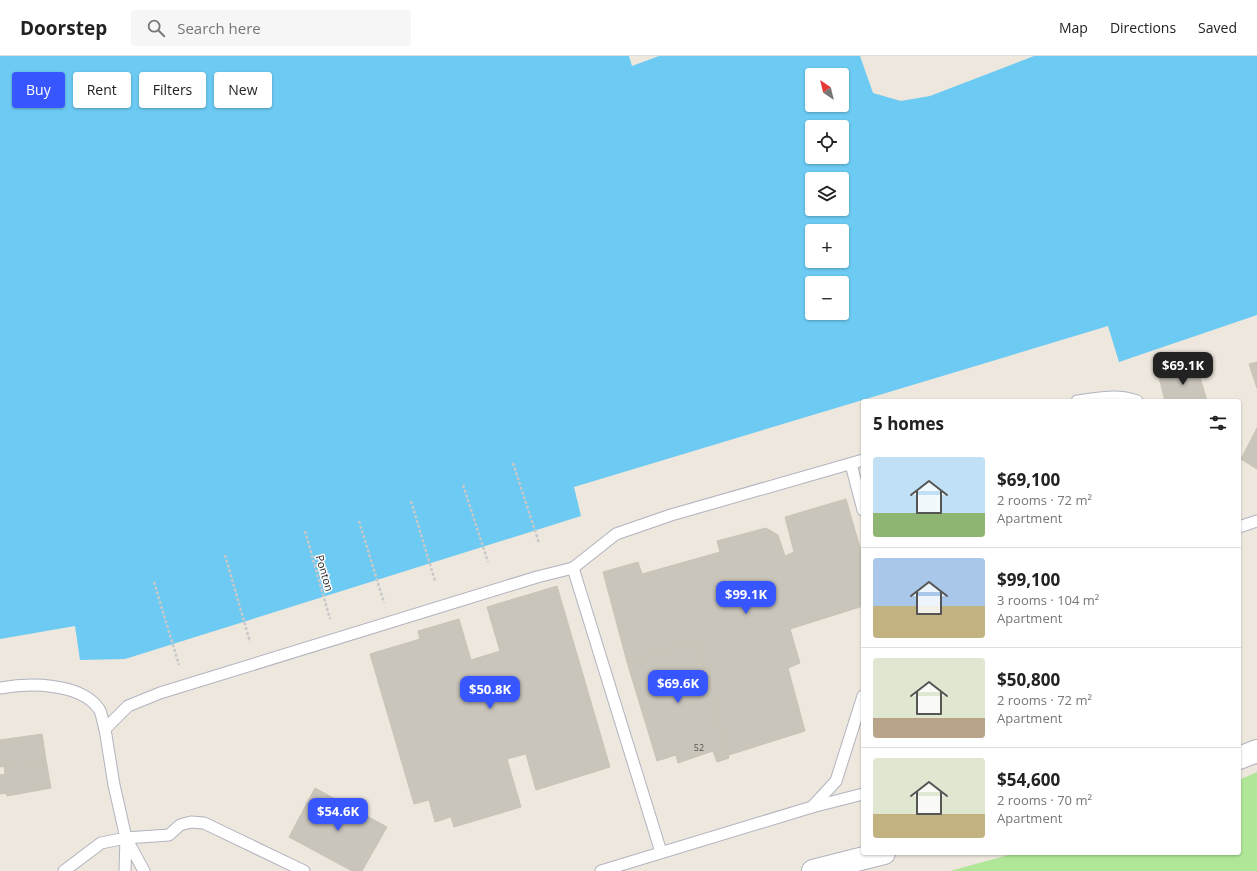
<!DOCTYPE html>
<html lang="en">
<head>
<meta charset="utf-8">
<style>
  :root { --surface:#fff; --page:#f6f6f6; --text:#222; --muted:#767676; --line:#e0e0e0; --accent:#3856ff }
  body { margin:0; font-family:"Open Sans",sans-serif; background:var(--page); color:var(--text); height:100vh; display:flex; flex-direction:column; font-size:15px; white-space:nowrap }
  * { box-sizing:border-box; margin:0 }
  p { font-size:13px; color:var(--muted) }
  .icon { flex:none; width:22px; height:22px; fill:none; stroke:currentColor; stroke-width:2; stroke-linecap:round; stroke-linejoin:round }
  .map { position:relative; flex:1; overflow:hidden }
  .drawer { position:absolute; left:861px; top:343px; width:380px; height:456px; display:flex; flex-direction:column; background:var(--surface); border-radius:4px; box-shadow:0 1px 3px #0004 }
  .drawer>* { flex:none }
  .guide { position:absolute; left:12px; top:16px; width:380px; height:36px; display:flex; gap:8px }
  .needle { width:26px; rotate:325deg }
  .tools { position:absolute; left:805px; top:12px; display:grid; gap:8px }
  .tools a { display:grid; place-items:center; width:44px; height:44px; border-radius:4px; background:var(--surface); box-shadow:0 1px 3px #0004; font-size:20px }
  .price { position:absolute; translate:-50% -34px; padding:0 9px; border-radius:8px; background:var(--accent); color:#fff; font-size:13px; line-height:26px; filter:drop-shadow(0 1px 2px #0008) }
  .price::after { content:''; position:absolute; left:50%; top:24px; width:12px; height:9px; margin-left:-6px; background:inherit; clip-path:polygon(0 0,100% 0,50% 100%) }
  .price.selected { background:#222; color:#fff }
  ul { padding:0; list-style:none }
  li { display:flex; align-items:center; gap:12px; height:100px; padding:0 12px }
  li+li { border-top:1px solid var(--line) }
  li span { display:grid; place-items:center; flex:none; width:112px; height:80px; border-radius:4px; color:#555 }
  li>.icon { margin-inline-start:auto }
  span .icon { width:48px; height:48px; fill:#fffc; stroke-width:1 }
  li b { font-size:17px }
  h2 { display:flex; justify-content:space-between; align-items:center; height:48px; padding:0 12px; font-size:17px }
  .pill { padding:0 14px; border-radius:4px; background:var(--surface); box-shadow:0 1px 3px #0004; font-size:14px; line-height:36px }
  .pill.selected { background:var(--accent); color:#fff }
  header { display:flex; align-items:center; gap:24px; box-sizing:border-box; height:56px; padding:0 20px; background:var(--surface); border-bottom:1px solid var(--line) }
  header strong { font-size:19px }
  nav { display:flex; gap:22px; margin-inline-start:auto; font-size:14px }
  .search { width:280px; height:36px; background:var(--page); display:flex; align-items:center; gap:10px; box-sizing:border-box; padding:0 14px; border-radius:4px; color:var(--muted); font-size:15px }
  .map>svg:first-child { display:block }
</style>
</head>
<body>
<header>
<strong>Doorstep</strong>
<div class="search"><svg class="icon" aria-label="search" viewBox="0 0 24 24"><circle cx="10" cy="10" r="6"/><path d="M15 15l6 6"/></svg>Search here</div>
<nav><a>Map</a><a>Directions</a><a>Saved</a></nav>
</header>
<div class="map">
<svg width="1257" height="815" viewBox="0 0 1257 815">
  <rect width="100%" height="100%" fill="#ede7dd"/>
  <path fill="#afe697" d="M 1257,716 L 1257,815 L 950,815 L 1016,797 L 1239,797 L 1239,724 Z"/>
  <path fill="#6ccaf3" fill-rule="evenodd" d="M 0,0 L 860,0 L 873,37 L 901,45 L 930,40 L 1034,0 L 1257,0 L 1257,259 L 1119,306 L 1108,270 L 574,431 L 581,460 L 125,603 L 80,604 L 75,570 L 0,583 ZM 812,19 L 842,19 L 842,49 L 812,49 ZM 812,71 L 842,71 L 842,101 L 812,101 ZM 812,123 L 842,123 L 842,153 L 812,153 ZM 812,175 L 842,175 L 842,205 L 812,205 ZM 812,227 L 842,227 L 842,257 L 812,257 Z"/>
  <path fill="#ede7dd" d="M 629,0 L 659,0 L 632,10 Z"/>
  <g fill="#c9c5bb" stroke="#c9c3b6">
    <path d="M 1257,306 L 1257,332 L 1249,308 Z"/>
    <path d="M 1197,311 L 1207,345 L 1165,345 L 1159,321 Z"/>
    <path d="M 1257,372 L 1257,413 L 1241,403 Z"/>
    <path d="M 846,443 L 863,502 L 863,550 L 790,573 L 800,607 L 788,612 L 805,675 L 729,699 L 696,585 L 627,606 L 603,516 L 638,506 L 642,518 L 720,496 L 717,485 L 766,472 L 778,479 L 785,500 L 794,496 L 785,461 Z"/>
    <path d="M 557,530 L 610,711 L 536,734 L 526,698 L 507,703 L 521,751 L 454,771 L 451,761 L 435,766 L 429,744 L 414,748 L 370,598 L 420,583 L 418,575 L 459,563 L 471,604 L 500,595 L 487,551 Z"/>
    <path d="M 696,585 L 729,702 L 717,706 L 713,695 L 678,707 L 676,699 L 657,705 L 627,606 Z"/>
    <path d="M 42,678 L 46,704 L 0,711 L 0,684 Z"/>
    <path d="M 46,704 L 51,732 L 7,740 L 6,737 L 0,738 L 0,719 L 5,718 L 4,710 Z"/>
    <path d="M 315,732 L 387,771 L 362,815 L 352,815 L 289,781 Z"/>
  </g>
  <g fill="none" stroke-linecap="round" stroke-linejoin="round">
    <g stroke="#b1b3bf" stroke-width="13">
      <g id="service">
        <path d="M 1077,345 C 1097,342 1118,338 1137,345"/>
        <path d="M 851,408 L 863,454"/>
        <path d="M 1239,471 L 1257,465"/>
        <path d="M 573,512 L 661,796"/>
        <path d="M 0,632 C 28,627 80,626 99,653 C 102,658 103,667 105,673"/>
        <path d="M 812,751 L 836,725 L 863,640"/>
        <path d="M 126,782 L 114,729 L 105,673 L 128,650 L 160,637 L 537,521 L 573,512 L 616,478 L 671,459 L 863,404"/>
        <path d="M 64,815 L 101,787 L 126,782 L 169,779 L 180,769 L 191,766 L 204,767 L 304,815"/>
        <path d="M 125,815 L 126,782 L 144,815"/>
        <path d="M 601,815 L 812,751 L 863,738"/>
      </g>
    </g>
    <g stroke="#b1b3bf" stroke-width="24">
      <g id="secondary">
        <path d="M 1239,702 L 1257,695"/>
        <path d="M 813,815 L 884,797"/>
      </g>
    </g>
    <g stroke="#c8c8c8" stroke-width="2.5" stroke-dasharray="3 2" stroke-linecap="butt">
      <path d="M 513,407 L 539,487"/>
      <path d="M 463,429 L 488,506"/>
      <path d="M 411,445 L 435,525"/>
      <path d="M 359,465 L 384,547"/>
      <path d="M 305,475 L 330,563"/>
      <path d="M 225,499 L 250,586"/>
      <path d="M 154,526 L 179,609"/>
    </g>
    <use href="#service" stroke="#fff" stroke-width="11"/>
    <use href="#secondary" stroke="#fff" stroke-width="22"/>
  </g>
  <g text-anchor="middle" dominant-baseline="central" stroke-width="3" stroke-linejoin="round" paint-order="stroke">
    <g font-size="9" fill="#52524f">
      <text x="699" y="691">52</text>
    </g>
    <g font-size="11" fill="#2b2b2b" stroke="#fff">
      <text transform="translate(325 517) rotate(74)">Ponton</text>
    </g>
  </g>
</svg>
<div class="tools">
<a><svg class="needle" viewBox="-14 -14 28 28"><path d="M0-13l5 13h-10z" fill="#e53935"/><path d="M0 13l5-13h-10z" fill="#767676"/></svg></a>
<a><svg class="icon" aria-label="locate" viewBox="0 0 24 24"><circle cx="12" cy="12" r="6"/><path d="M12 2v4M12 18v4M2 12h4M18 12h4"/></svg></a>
<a><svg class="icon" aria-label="layers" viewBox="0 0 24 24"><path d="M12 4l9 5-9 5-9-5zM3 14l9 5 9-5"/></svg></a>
<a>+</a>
<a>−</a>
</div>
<b class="price selected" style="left:1183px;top:330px">$69.1K</b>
<b class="price" style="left:746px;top:559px">$99.1K</b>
<b class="price" style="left:678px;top:648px">$69.6K</b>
<b class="price" style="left:490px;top:654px">$50.8K</b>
<b class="price" style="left:338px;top:776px">$54.6K</b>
<div class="guide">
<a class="pill selected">Buy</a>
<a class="pill">Rent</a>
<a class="pill">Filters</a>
<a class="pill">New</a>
</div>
<section class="drawer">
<h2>5 homes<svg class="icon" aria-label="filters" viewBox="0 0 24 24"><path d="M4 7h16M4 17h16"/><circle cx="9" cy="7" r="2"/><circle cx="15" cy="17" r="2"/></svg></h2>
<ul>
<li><span style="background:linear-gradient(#bfe0f5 70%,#8fb573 0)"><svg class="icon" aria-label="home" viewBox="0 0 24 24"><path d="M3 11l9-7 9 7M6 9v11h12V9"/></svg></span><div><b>$69,100</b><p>2 rooms · 72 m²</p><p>Apartment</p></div></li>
<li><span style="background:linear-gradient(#a9c7e8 60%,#c2b280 0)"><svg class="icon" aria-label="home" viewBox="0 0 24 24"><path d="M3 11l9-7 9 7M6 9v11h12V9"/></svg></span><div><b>$99,100</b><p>3 rooms · 104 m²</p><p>Apartment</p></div></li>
<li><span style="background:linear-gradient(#dfe7d0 75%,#b9a48a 0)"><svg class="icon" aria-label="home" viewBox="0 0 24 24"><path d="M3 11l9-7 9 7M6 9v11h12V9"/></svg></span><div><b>$50,800</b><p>2 rooms · 72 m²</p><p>Apartment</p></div></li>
<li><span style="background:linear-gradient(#dfe7d0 70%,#c2b280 0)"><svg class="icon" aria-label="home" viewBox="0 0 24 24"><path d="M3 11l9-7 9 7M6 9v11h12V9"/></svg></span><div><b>$54,600</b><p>2 rooms · 70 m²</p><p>Apartment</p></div></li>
</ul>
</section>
</div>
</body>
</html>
